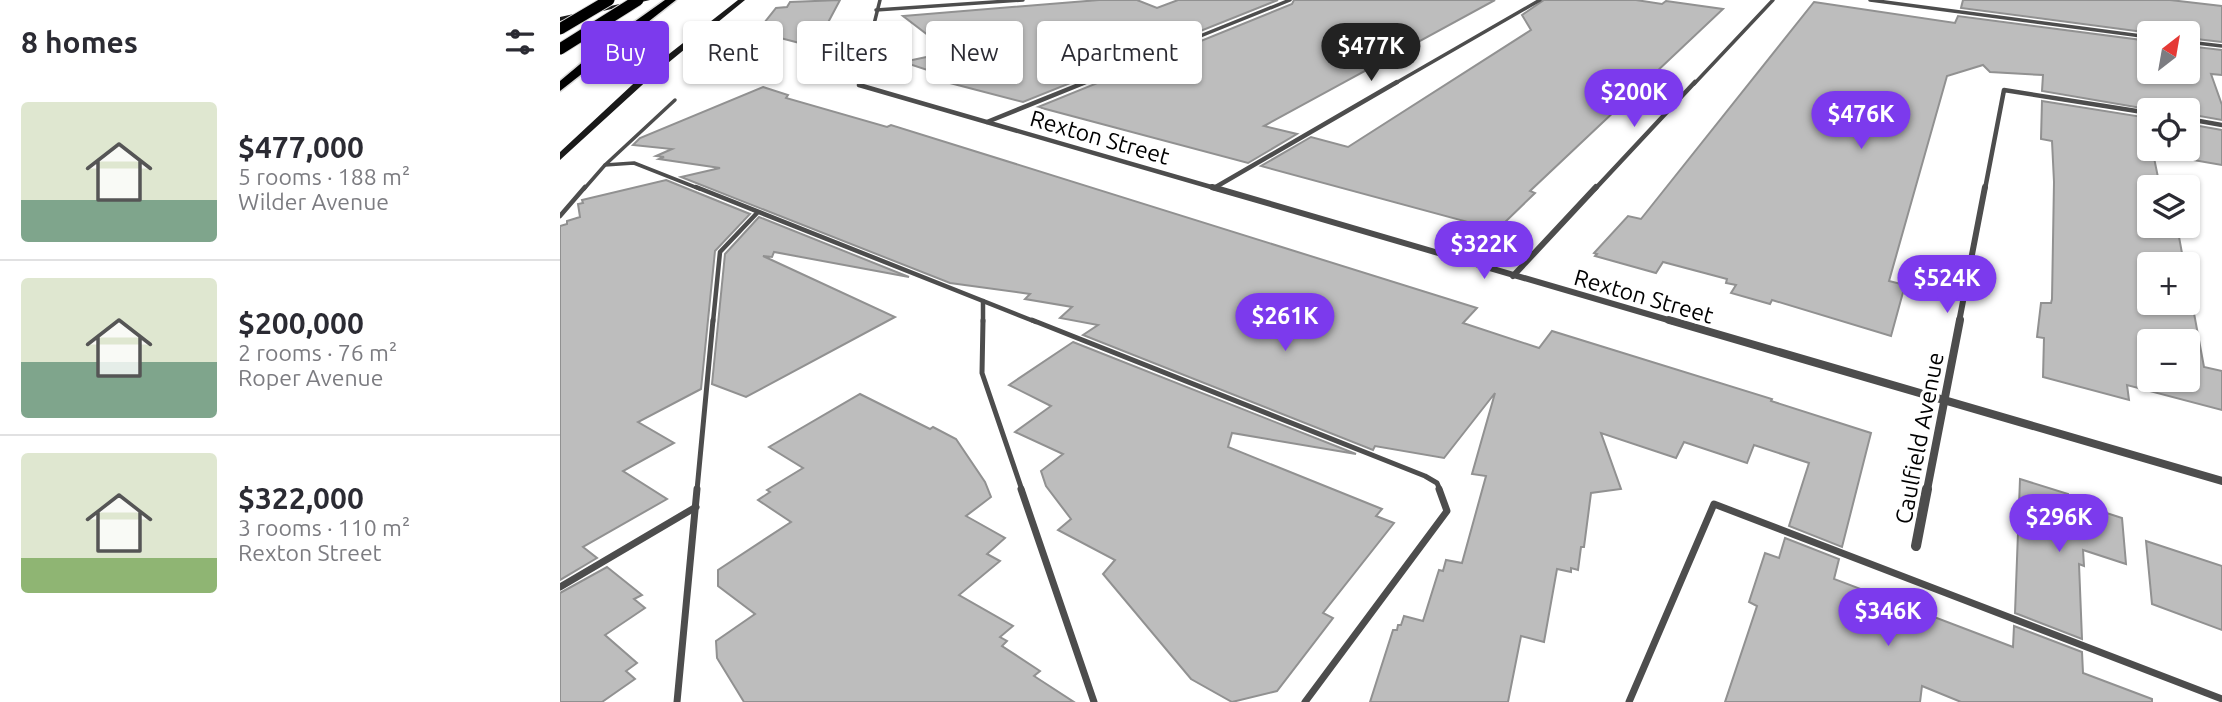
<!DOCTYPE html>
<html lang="en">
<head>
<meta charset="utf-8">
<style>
  :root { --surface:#fff; --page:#f7f7f7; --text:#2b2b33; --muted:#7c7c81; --line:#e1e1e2; --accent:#7c3aed }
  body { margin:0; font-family:Ubuntu,sans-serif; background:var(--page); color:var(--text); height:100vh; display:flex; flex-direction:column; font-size:26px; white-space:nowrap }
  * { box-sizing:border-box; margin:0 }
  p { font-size:23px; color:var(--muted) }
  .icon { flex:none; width:38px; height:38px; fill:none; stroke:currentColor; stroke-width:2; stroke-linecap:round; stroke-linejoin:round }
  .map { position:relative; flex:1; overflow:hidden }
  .drawer { display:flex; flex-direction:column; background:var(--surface); width:560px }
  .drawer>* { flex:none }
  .hud { position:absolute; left:21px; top:21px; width:665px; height:63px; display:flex; gap:14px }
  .needle { width:46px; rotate:31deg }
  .controls { position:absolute; left:1577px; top:21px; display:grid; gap:14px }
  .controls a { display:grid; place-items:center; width:63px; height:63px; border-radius:7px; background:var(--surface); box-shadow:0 2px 5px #0004; font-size:35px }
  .price { position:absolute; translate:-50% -60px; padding:0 16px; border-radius:24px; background:var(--accent); color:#fff; font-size:23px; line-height:46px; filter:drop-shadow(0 2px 4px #0008) }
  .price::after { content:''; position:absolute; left:50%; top:42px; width:21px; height:16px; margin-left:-10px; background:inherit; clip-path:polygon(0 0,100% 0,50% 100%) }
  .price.active { background:#222; color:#fff }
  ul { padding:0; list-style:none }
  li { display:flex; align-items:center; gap:21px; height:175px; padding:0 21px }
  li+li { border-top:2px solid var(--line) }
  li span { display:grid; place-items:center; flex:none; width:196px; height:140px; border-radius:7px; color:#555 }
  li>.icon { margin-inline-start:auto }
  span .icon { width:84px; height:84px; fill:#fffc; stroke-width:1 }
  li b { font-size:30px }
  h2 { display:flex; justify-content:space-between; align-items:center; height:84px; padding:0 21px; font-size:30px }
  .tag { padding:0 24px; border-radius:7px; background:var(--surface); box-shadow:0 2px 5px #0004; font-size:24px; line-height:63px }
  .tag.active { background:var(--accent); color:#fff }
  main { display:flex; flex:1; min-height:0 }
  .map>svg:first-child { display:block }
</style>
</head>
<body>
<main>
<section class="drawer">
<h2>8 homes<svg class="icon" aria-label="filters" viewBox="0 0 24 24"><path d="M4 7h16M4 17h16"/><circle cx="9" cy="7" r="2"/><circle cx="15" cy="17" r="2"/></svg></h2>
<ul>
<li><span style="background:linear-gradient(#dfe7d0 70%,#7fa58c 0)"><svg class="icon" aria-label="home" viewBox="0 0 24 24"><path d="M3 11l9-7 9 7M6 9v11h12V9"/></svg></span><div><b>$477,000</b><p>5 rooms · 188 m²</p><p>Wilder Avenue</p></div></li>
<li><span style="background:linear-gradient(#dfe7d0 60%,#7fa58c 0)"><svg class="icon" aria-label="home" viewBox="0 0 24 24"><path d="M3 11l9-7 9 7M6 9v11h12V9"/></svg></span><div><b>$200,000</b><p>2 rooms · 76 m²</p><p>Roper Avenue</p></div></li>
<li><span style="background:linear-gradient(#dfe7d0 75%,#8fb573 0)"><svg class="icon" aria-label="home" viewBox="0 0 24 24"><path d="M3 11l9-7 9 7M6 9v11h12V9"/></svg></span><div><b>$322,000</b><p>3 rooms · 110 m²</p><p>Rexton Street</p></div></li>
</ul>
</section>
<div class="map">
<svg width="1662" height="702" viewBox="0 0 1662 702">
  <rect width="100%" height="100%" fill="#fff"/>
  <g fill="#bdbdbd" stroke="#919191" stroke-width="2" fill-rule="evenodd">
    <path d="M 280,0 L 255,47 L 197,32 L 216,8 L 227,7 L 230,2 Z"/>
    <path d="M 539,0 L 577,0 L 597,8 L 618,0 L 718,0 L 463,102 L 390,83 L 398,80 L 343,62 L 390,52 L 343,16 Z"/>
    <path d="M 734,0 L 935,0 L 704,126 L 737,134 L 688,163 L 478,107 L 732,4 Z"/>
    <path d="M 984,0 L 1076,0 L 1102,4 L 1106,1 L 1163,9 L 970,191 L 975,193 L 937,230 L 701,166 L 751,137 L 788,147 L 971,30 L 962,15 Z"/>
    <path d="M 1403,0 L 1610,0 L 1662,6 L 1662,42 L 1628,38 L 1628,33 L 1591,33 L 1401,8 Z"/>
    <path d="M 1254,2 L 1395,23 L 1398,16 L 1589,41 L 1589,72 L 1628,72 L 1628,46 L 1662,50 L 1662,75 L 1651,74 L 1662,105 L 1662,120 L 1628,114 L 1628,110 L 1593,110 L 1482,91 L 1483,75 L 1430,72 L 1423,65 L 1387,76 L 1329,281 L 1345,285 L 1331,336 L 1212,300 L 1210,304 L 1171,293 L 1176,285 L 1166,283 L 1167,279 L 1103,262 L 1096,273 L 1035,256 L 1037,254 L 1034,253 L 1068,216 L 1081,219 Z"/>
    <path d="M 203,87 L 228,95 L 226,98 L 327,127 L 331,125 L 917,308 L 903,323 L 979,348 L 992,331 L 1212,399 L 1211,401 L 1311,433 L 1282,547 L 1229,526 L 1249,463 L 1194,445 L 1187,463 L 1124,442 L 1116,458 L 1041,433 L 1061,489 L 1031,493 L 1024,547 L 1021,547 L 1018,570 L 1011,568 L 1011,572 L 997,569 L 984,642 L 961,636 L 948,702 L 810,702 L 833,630 L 837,630 L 838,625 L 841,625 L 844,616 L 863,621 L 879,570 L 883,571 L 886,560 L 902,563 L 926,476 L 912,474 L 935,393 L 884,458 L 815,446 L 813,450 L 523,335 L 538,325 L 500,318 L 512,307 L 465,299 L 470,294 L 390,283 L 121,177 L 160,168 L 99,159 L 104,157 L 96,156 L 112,149 L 73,145 L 80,138 Z"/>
    <path d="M 1482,101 L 1589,118 L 1589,149 L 1628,149 L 1628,124 L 1662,130 L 1662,165 L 1593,153 L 1600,187 L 1589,187 L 1589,226 L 1617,226 L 1624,264 L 1589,264 L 1589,303 L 1628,303 L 1628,281 L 1644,367 L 1662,371 L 1662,410 L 1567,385 L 1569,400 L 1483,377 L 1484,338 L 1477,337 L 1481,303 L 1491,303 L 1492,299 L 1494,182 L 1492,141 L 1481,139 ZM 1589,341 L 1628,341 L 1628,380 L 1589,380 Z"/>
    <path d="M 106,180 L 190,214 L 155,251 L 141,389 L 78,422 L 114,443 L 63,471 L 107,499 L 23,547 L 37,558 L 0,580 L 0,226 L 7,224 L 7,221 L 20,217 L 18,204 L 23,203 L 22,200 Z"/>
    <path d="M 199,217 L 349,277 L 214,252 L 212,257 L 203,256 L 335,317 L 186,397 L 152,384 L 165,254 Z"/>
    <path d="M 513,342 L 796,454 L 672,433 L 668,447 L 822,509 L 816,516 L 834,523 L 763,613 L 773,618 L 717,691 L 672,702 L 631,679 L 543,574 L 555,560 L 498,530 L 511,519 L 486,486 L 481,471 L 503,454 L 455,432 L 491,406 L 449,385 Z"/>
    <path d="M 300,394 L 370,429 L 373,427 L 396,439 L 425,482 L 431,497 L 406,516 L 445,538 L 427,554 L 440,561 L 399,595 L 453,626 L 440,637 L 447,641 L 442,646 L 480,671 L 474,676 L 514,702 L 184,702 L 157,658 L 156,641 L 195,614 L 158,586 L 158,570 L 231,522 L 198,500 L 210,492 L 207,490 L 243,468 L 209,447 Z"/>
    <path d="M 1460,479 L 1508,494 L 1508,497 L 1525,502 L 1525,506 L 1562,518 L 1566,564 L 1523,550 L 1524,566 L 1519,564 L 1522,639 L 1455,613 Z"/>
    <path d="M 1225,538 L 1279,559 L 1274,579 L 1453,647 L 1454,626 L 1522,652 L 1523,673 L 1592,699 L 1592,702 L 1401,702 L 1362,686 L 1360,702 L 1165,702 L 1197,606 L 1189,602 L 1205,553 L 1219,558 Z"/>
    <path d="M 1586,541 L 1662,566 L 1662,630 L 1592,604 Z"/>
    <path d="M 47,567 L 82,595 L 74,599 L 85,608 L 45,635 L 77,663 L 66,671 L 75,679 L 42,702 L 0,702 L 0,593 Z"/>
  </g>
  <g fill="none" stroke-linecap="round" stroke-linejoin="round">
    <g stroke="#dbdbdb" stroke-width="3">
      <path id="highway" d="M 105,0 L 116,0 L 0,91 L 0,81 L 50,39 Z"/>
    </g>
    <g stroke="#4d4d4d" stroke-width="3.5">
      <path d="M 45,165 L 115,100"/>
      <path d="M 24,189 L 45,165 L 74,163 L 140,189"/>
    </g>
    <g stroke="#4d4d4d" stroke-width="4.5">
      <path d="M 136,187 L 476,322"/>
      <path d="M 0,216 L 25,187"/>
      <path d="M 153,322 L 160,252 L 197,213"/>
      <path d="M 423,322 L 423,301"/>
    </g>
    <g stroke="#4d4d4d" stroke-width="5">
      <path d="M 423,320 L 422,373 L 462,490"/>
      <path d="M 472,320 L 865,476 L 877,483 L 880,490"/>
      <path d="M 137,490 L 153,320"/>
    </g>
    <g stroke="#4d4d4d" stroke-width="7">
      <path d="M 461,489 L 534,702"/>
      <path d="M 0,587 L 136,507"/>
      <path d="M 117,702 L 137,489"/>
      <path d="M 745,702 L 887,511 L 879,489"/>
      <path d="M 1069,702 L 1154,504 L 1662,699"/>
    </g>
    <g stroke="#4d4d4d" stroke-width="3.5">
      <path d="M 1310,0 L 1589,37"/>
      <path d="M 316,10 L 463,0"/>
      <path d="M 1628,42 L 1662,46"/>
      <path d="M 299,84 L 320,0"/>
      <path d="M 521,84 L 730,0"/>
      <path d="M 834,84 L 980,0"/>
      <path d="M 1134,84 L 1213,0"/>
    </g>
    <g stroke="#4d4d4d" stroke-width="4.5">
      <path d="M 300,82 L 299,85 L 658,189"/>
      <path d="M 1628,119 L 1662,125"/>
      <path d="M 427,122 L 526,82"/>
      <path d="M 654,188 L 837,82"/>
      <path d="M 1035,189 L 1135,82"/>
      <path d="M 1425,189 L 1444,90 L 1589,113"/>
    </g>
    <g stroke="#4d4d4d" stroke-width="6">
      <path d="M 652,187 L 1115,322"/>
      <path d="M 953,276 L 1036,187"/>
      <path d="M 1399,322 L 1425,187"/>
    </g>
    <g stroke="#4d4d4d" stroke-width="8">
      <path d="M 1109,320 L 1662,481"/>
      <path d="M 1367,490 L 1400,320"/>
    </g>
    <path stroke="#4d4d4d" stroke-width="10" d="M 1356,546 L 1367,489"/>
    <g fill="#1a1a1a" fill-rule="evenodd">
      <path d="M 78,0 L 90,0 L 0,21 L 0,17 Z"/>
      <path d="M 178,0 L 185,0 L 92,76 L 0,160 L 0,152 L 86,72 Z"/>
    </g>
    <use href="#highway" fill="#000" fill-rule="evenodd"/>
    <g stroke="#dbdbdb" stroke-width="13" stroke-linecap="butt">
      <g id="highway-bridge">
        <path d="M 0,29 L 49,0"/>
        <path d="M 0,49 L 78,0"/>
      </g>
    </g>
    <use href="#highway-bridge" stroke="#000" stroke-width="11"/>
  </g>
  <g text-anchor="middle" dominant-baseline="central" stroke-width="7" stroke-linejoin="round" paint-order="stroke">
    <g font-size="23" fill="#000" stroke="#fff">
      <text transform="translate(540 137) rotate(16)">Rexton Street</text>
      <text transform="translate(1084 296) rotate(16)">Rexton Street</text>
      <text transform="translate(1359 438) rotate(-79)">Caulfield Avenue</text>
    </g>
  </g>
</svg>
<div class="controls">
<a><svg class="needle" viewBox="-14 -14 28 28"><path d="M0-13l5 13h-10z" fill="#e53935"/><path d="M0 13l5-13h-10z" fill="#7c7c81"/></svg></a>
<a><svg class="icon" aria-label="locate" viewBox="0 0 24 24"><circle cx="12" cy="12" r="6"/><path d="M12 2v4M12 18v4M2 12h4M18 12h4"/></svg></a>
<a><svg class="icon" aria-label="layers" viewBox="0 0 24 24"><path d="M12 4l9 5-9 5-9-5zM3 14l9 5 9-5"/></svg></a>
<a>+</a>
<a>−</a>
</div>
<b class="price active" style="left:811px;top:83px">$477K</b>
<b class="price" style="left:1074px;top:129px">$200K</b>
<b class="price" style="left:1301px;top:151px">$476K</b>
<b class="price" style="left:924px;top:281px">$322K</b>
<b class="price" style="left:1387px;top:315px">$524K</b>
<b class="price" style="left:725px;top:353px">$261K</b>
<b class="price" style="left:1499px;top:554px">$296K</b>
<b class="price" style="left:1328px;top:648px">$346K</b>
<div class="hud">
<a class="tag active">Buy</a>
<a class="tag">Rent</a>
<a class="tag">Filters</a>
<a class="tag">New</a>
<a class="tag">Apartment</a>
</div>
</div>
</main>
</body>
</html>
